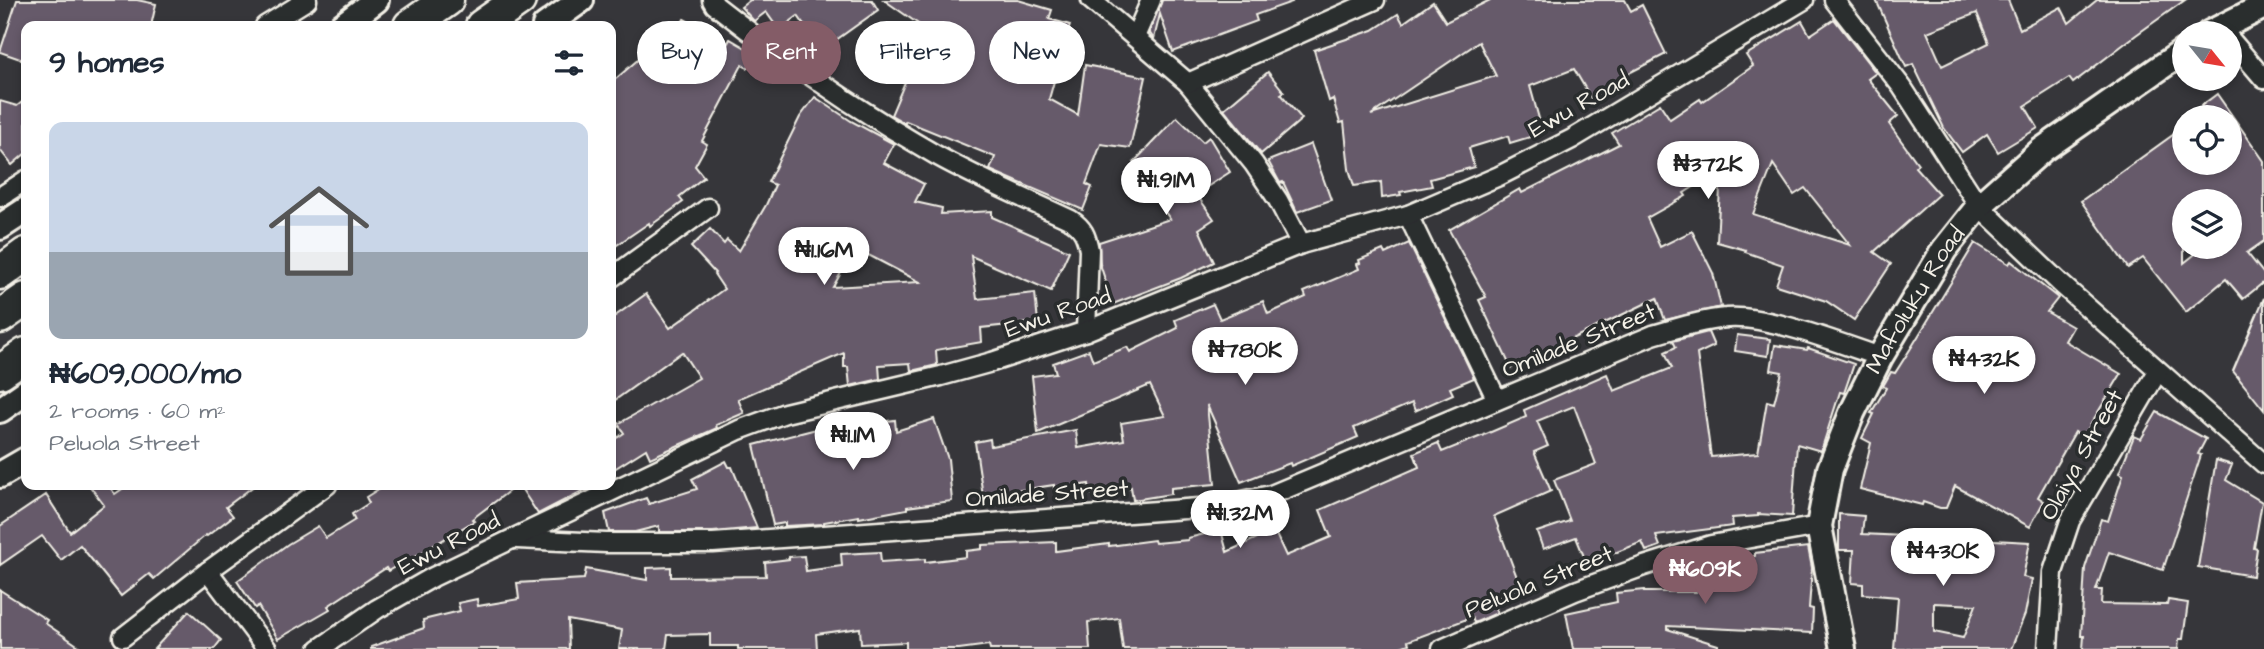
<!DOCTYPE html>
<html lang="en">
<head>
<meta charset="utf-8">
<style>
  :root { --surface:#fff; --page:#f2f2f3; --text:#1f2937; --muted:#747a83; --accent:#845c67 }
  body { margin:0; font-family:"Architects Daughter",sans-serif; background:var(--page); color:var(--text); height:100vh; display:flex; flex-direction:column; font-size:26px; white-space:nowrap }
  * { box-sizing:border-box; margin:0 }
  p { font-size:23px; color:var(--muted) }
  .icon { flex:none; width:38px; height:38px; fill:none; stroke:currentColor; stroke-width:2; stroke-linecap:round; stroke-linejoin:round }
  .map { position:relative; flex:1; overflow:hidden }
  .sheet { position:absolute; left:21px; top:21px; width:595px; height:469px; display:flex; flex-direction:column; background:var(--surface); border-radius:14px; box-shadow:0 4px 10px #0003 }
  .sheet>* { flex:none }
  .banner { position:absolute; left:637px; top:21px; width:665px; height:63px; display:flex; gap:14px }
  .needle { width:46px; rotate:120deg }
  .controls { position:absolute; left:2172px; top:21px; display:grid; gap:14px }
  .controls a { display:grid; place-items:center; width:70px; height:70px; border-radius:50%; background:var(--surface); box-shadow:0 4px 10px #0003; font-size:35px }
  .price { position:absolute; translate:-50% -60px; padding:0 16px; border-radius:24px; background:#fff; color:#222; font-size:23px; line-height:46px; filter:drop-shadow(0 2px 4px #0008) }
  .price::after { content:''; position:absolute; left:50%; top:42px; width:21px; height:16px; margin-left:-10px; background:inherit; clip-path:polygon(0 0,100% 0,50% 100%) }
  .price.on { background:var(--accent); color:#fff }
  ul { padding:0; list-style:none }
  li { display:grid; align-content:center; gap:14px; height:371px; padding:0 28px }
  li span { display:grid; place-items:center; height:217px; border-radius:14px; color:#555 }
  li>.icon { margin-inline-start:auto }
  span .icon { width:126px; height:126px; fill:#fffc; stroke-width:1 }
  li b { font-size:30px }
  h2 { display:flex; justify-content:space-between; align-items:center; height:84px; padding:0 28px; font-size:30px }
  .tag { padding:0 24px; border-radius:32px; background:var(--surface); box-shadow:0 4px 10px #0003; font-size:24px; line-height:63px }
  .tag.on { background:var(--accent); color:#fff }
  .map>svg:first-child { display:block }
</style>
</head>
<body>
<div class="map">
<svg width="2264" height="649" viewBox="0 0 2264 649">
  <rect width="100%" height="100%" fill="#36363a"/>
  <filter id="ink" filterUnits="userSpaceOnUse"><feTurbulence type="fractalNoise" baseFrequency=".0143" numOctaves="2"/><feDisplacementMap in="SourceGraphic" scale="14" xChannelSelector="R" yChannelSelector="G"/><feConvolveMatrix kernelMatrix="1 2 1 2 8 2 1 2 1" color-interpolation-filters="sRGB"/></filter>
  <g filter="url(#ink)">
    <g fill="#665a6a" stroke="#f4f1e8" stroke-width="2" fill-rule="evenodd">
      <path d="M 17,0 L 137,0 L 156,4 L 151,26 L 26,26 L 26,61 L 0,52 Z"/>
      <path d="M 750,0 L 872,0 L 878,10 L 822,50 L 798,16 L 779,30 L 766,12 L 754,21 L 741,7 Z"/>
      <path d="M 884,0 L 1018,0 L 1052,10 L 1049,19 L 1070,25 L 1049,99 L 1078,115 L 1085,65 L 1146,77 L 1130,148 L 1101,144 L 1086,184 L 1092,187 L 1083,210 L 990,170 L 995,157 L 906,121 L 905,123 L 891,115 L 927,30 Z"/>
      <path d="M 1162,0 L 1291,0 L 1292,2 L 1255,15 L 1257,21 L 1173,52 L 1160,14 L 1154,39 L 1149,32 Z"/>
      <path d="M 1490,0 L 1625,0 L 1631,11 L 1642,5 L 1666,54 L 1627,74 L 1628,75 L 1591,98 L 1574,69 L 1530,86 L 1543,133 L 1510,143 L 1508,136 L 1469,148 L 1474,167 L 1430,179 L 1432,186 L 1400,192 L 1401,195 L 1382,198 L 1381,182 L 1354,186 L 1349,169 L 1344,122 L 1340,123 L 1333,99 L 1329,101 L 1314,50 L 1373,30 L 1398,14 L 1403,23 L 1433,2 L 1446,22 ZM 1479,42 L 1496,76 L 1371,115 Z"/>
      <path d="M 1876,0 L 2008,0 L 2020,29 L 2061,7 L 2069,23 L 2097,0 L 2185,0 L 2136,35 L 2073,83 L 2069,78 L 2025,106 L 2038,128 L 1998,152 L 1987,134 L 1962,152 L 1944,128 L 1913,64 L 1906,67 ZM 1977,13 L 1989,43 L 1942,66 L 1927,32 Z"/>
      <path d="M 684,19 L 728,43 L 730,39 L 756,54 L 748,68 L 742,65 L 702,141 L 707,144 L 695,166 L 704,177 L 679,197 L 683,202 L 650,226 L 649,223 L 611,249 L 611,83 L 648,51 L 655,57 L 663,46 L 667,49 Z"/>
      <path d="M 1834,19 L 1876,73 L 1868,79 L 1898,116 L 1889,124 L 1918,164 L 1915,167 L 1939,194 L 1874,252 L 1891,264 L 1854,320 L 1826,301 L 1776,285 L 1783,265 L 1745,252 L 1746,250 L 1717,242 L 1721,170 L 1684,193 L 1686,196 L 1647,218 L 1660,247 L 1692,231 L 1713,273 L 1721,307 L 1665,320 L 1657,298 L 1511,368 L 1479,300 L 1486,297 L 1449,230 L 1520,189 L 1522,193 L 1619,144 L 1612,133 L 1660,104 L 1670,119 L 1700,99 L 1702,102 L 1753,66 L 1746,55 L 1802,21 L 1810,35 ZM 1773,164 L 1794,195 L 1805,188 L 1850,245 L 1753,214 Z"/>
      <path d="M 1268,72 L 1284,92 L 1281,94 L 1302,119 L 1261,154 L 1224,109 Z"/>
      <path d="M 2217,94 L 2264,161 L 2264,241 L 2247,253 L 2264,274 L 2264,282 L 2243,299 L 2226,279 L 2186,312 L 2143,258 L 2128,268 L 2081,201 L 2184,127 L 2184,163 L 2230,163 L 2230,117 L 2209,117 L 2201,106 ZM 2184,201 L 2230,201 L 2230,247 L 2204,247 L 2184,263 Z"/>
      <path d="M 815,97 L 851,121 L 894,144 L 884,163 L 924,184 L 915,202 L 942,208 L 941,214 L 992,211 L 992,217 L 1069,251 L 1051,291 L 971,256 L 977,299 L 1035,293 L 1038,322 L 981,328 L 982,342 L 936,350 L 937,365 L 911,371 L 910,363 L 879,365 L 880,379 L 850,386 L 848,367 L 844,367 L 844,353 L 738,399 L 744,413 L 716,425 L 717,428 L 650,458 L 646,449 L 611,471 L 611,442 L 624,433 L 618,424 L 699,378 L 682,352 L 611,403 L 611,319 L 646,294 L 670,328 L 724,289 L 714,274 L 715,273 L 691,247 L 710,229 L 724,244 L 727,240 L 739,251 L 766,205 L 775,185 L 768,182 L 800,117 ZM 855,248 L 920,282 L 833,287 Z"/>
      <path d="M 26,99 L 26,153 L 12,165 L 0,150 L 0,101 L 17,106 Z"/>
      <path d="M 1177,117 L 1203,142 L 1209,137 L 1230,172 L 1196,194 L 1214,219 L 1199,229 L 1214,262 L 1181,278 L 1113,304 L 1100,264 L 1099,242 L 1170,219 L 1143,181 L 1149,177 L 1134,162 Z"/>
      <path d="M 1311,144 L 1331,200 L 1297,212 L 1283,182 L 1280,183 L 1268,161 Z"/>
      <path d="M 1409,243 L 1474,378 L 1450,388 L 1453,394 L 1415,411 L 1412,403 L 1354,428 L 1358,437 L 1291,466 L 1290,463 L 1241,482 L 1207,405 L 1215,484 L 1171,488 L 1171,494 L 1133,500 L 1131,487 L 1090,494 L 1089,484 L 1054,489 L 1054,485 L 983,496 L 975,442 L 990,439 L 991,446 L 1076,430 L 1078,448 L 1124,440 L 1121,423 L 1165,416 L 1150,385 L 1038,433 L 1032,376 L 1056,373 L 1053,363 L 1089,350 L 1093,361 L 1127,347 L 1130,352 L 1178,328 L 1175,320 L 1213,304 L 1220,319 L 1263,301 L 1268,314 L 1306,297 L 1304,292 L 1359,269 L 1357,264 L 1360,263 L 1359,260 L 1383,250 L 1385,254 Z"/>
      <path d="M 1975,243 L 2009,264 L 2011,261 L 2058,298 L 2047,312 L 2073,327 L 2065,341 L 2121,374 L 2083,437 L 2075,432 L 2038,497 L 2044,501 L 2030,527 L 1955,486 L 1946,508 L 1940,508 L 1923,502 L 1922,505 L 1860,489 L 1871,443 L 1862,438 L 1874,414 L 1871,413 L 1886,388 L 1883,386 L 1891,372 L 1895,373 L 1911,348 Z"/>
      <path d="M 2264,298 L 2264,410 L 2233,371 Z"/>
      <path d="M 1708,332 L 1714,346 L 1697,354 L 1711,457 L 1758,453 L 1767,401 L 1774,403 L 1782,372 L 1771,370 L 1775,345 L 1807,350 L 1808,348 L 1854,364 L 1844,393 L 1840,392 L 1821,451 L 1797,444 L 1792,516 L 1758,514 L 1758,516 L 1732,518 L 1733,526 L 1656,536 L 1660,546 L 1646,551 L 1642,542 L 1587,564 L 1576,537 L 1543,549 L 1537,532 L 1570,521 L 1554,480 L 1596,464 L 1574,406 L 1537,421 L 1548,446 L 1534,452 L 1551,491 L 1494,516 L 1521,588 L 1492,599 L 1497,613 L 1474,623 L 1472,617 L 1408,641 L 1409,644 L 1395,649 L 1123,649 L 1119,618 L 1088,622 L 1090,649 L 990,649 L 989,645 L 959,649 L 906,649 L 906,642 L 861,644 L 860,628 L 816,634 L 817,649 L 738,649 L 738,646 L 710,646 L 710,634 L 668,635 L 666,649 L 619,649 L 622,630 L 568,620 L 569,649 L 371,649 L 371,647 L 424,628 L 423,620 L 460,611 L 458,603 L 477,599 L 478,606 L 519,599 L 517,583 L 584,579 L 586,569 L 647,580 L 647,568 L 671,567 L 671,577 L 766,576 L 765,562 L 789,559 L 789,557 L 804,556 L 806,571 L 842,566 L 841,554 L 880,552 L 881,562 L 925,559 L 925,562 L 966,557 L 966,551 L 982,549 L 982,545 L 1056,542 L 1056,551 L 1109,544 L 1109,546 L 1154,540 L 1155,543 L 1188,540 L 1188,538 L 1221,530 L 1227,552 L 1274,530 L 1286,556 L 1331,537 L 1320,510 L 1419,467 L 1414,453 L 1438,443 L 1442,452 L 1484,435 L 1526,417 L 1524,410 L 1607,374 L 1614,391 L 1672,368 L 1665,352 L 1676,347 L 1673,341 Z"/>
      <path d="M 1737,335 L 1770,339 L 1768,356 L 1735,351 Z"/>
      <path d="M 2157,412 L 2206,439 L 2198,454 L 2201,455 L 2163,570 L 2109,552 L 2096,590 L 2102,590 L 2101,604 L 2167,605 L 2168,600 L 2188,603 L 2183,639 L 2179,639 L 2178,649 L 2083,649 L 2084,636 L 2081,636 L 2085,568 L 2101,519 L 2108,521 L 2123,475 L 2119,473 L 2134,436 L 2141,439 Z"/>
      <path d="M 934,419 L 948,459 L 952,501 L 907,507 L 907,509 L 859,518 L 859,516 L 824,522 L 824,524 L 785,526 L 785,523 L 773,525 L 754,445 L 836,424 L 837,428 L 895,420 L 896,431 Z"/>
      <path d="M 2216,460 L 2232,465 L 2226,480 L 2262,502 L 2254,548 L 2257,549 L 2253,576 L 2198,567 Z"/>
      <path d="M 726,461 L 729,467 L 732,467 L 757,528 L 713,532 L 659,532 L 659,526 L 635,532 L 609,532 L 605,513 L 646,498 L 649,504 L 697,489 L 692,479 Z"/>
      <path d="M 89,485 L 108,485 L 115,494 L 128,485 L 255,485 L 226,507 L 233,516 L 207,536 L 206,535 L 154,579 L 149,574 L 121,596 L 80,545 L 61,560 L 42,536 L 0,565 L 0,526 L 46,495 L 70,532 L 104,505 Z"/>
      <path d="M 385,485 L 517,485 L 472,519 L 474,521 L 406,562 L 405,561 L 388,571 L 386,568 L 328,606 L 330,609 L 278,639 L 258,606 L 255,608 L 237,581 L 288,544 L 318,526 L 326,538 L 355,520 L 352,514 L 369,503 L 366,497 Z"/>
      <path d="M 519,485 L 594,485 L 538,514 Z"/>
      <path d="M 1839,514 L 1864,516 L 1862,534 L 1926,537 L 1925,551 L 1972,554 L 1975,539 L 2030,542 L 2023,577 L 2032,579 L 2025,614 L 2011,649 L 1894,649 L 1898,597 L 1863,594 L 1863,584 L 1852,583 L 1854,550 L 1839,550 ZM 1934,603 L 1976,605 L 1963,638 L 1934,632 Z"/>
      <path d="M 1808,547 L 1812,568 L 1809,608 L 1813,609 L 1812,633 L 1667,626 L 1667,629 L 1718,645 L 1718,649 L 1573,649 L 1566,613 L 1617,602 L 1616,593 L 1644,590 L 1644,592 L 1696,592 L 1691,571 L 1755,556 L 1755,553 Z"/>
      <path d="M 0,590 L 47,620 L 45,623 L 83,649 L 0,649 Z"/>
      <path d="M 189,611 L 221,640 L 214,649 L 154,649 Z"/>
    </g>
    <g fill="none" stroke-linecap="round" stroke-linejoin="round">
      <g stroke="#f4f1e8" stroke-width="23">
        <g id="street">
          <path d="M 712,0 L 715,5 C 785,60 859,111 936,155 C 979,179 1026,199 1071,220 C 1083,228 1086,235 1089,250 L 1086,331"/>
          <path d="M 1091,0 L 1188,83 L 1254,164 L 1278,200 L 1301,244"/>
          <path d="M 1834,0 L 1902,87 L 1979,206 L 2060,283 L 2264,464"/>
          <path d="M 265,26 L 307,0"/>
          <path d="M 1135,37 L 1151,0"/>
          <path d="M 2230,39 L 2264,79"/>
          <path d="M 1188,83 L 1375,0"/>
          <path d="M 0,197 L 26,180"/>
          <path d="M 1408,215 L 1497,400"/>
          <path d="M 611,278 L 708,208"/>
          <path d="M 517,539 L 606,543 L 713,543 L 1213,507 L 1271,495 L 1653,335 C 1677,328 1702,320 1727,318 C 1765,314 1842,344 1880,357"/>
          <path d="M 208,571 L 267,649"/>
          <path d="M 123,637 L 208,571 L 327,485"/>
          <path d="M 319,649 L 377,609 L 433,577 L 739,430 L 785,413 L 941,376 L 992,362 L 1086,331 L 1301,244 L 1408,215 L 1499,176 L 1572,139 L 1804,0"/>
          <path d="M 1442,649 L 1575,591 L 1644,566 L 1711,545 L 1819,526"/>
          <path d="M 2048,649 L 2053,572 L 2070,521 L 2158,371"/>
        </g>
      </g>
      <g stroke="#f4f1e8" stroke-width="30">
        <g id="secondary">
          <path d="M 342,26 L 376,0"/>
          <path d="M 545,26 L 581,0"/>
          <path d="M 2210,33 L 2264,6"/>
          <path d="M 0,227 L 26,210"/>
          <path d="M 0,410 L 26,392"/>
          <path d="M 0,475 L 26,460"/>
          <path id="s1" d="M 1843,649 L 1819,526 L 1830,469 L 1852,413 L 1880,357 L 1944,250 L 1979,206 L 2042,150 L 2184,51"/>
        </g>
      </g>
      <g stroke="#f4f1e8" stroke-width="37">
        <g id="highway">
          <path d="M 410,26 L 447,0"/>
          <path d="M 482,26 L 519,0"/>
          <path d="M 0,273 L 26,254"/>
          <path d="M 0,317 L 26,299"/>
          <path d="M 0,372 L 26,354"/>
        </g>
      </g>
      <use href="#street" stroke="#2a2d2e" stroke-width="18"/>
      <use href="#secondary" stroke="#2a2d2e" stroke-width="24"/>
      <use href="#highway" stroke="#2a2d2e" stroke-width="32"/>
    </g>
  </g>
  <g text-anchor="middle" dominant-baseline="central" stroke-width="7" stroke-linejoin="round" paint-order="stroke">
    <g font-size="24" fill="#f4f1e8" stroke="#2a2d2e">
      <text transform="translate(1579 105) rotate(-29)">Ewu Road</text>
      <text stroke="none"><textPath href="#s1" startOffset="373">Mafoluku Road</textPath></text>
      <text transform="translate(1058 313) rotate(-19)">Ewu Road</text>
      <text transform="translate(1579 341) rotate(-22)">Omilade Street</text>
      <text transform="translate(2082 455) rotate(-61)">Olaiya Street</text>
      <text transform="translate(1047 494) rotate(-4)">Omilade Street</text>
      <text transform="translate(449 544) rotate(-27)">Ewu Road</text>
      <text transform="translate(1539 582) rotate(-22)">Peluola Street</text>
    </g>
  </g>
</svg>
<div class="controls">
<a><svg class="needle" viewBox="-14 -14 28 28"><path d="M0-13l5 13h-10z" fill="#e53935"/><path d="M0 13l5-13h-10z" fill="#747a83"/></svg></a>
<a><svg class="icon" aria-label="locate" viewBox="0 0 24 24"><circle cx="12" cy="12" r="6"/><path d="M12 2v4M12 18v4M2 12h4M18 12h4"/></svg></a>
<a><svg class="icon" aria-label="layers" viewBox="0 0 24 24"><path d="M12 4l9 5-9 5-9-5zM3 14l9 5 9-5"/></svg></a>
</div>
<b class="price" style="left:1708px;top:201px">₦372K</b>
<b class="price" style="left:1166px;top:217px">₦1.91M</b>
<b class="price" style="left:824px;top:287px">₦1.16M</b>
<b class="price" style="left:1245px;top:387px">₦780K</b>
<b class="price" style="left:1984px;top:396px">₦432K</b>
<b class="price" style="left:853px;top:472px">₦1.1M</b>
<b class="price" style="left:1240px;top:550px">₦1.32M</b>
<b class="price" style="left:1943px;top:588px">₦430K</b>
<b class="price on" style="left:1705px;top:606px">₦609K</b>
<div class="banner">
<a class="tag">Buy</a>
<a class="tag on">Rent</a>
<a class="tag">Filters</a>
<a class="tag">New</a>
</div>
<section class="sheet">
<h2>9 homes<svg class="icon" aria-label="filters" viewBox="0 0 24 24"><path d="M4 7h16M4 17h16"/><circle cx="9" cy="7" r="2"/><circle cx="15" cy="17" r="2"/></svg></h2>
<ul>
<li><span style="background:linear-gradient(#c9d6e8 60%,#9aa5b1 0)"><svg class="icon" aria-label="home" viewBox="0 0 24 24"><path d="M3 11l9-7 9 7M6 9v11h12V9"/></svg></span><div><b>₦609,000/mo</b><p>2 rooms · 60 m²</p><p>Peluola Street</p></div></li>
</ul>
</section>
</div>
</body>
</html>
